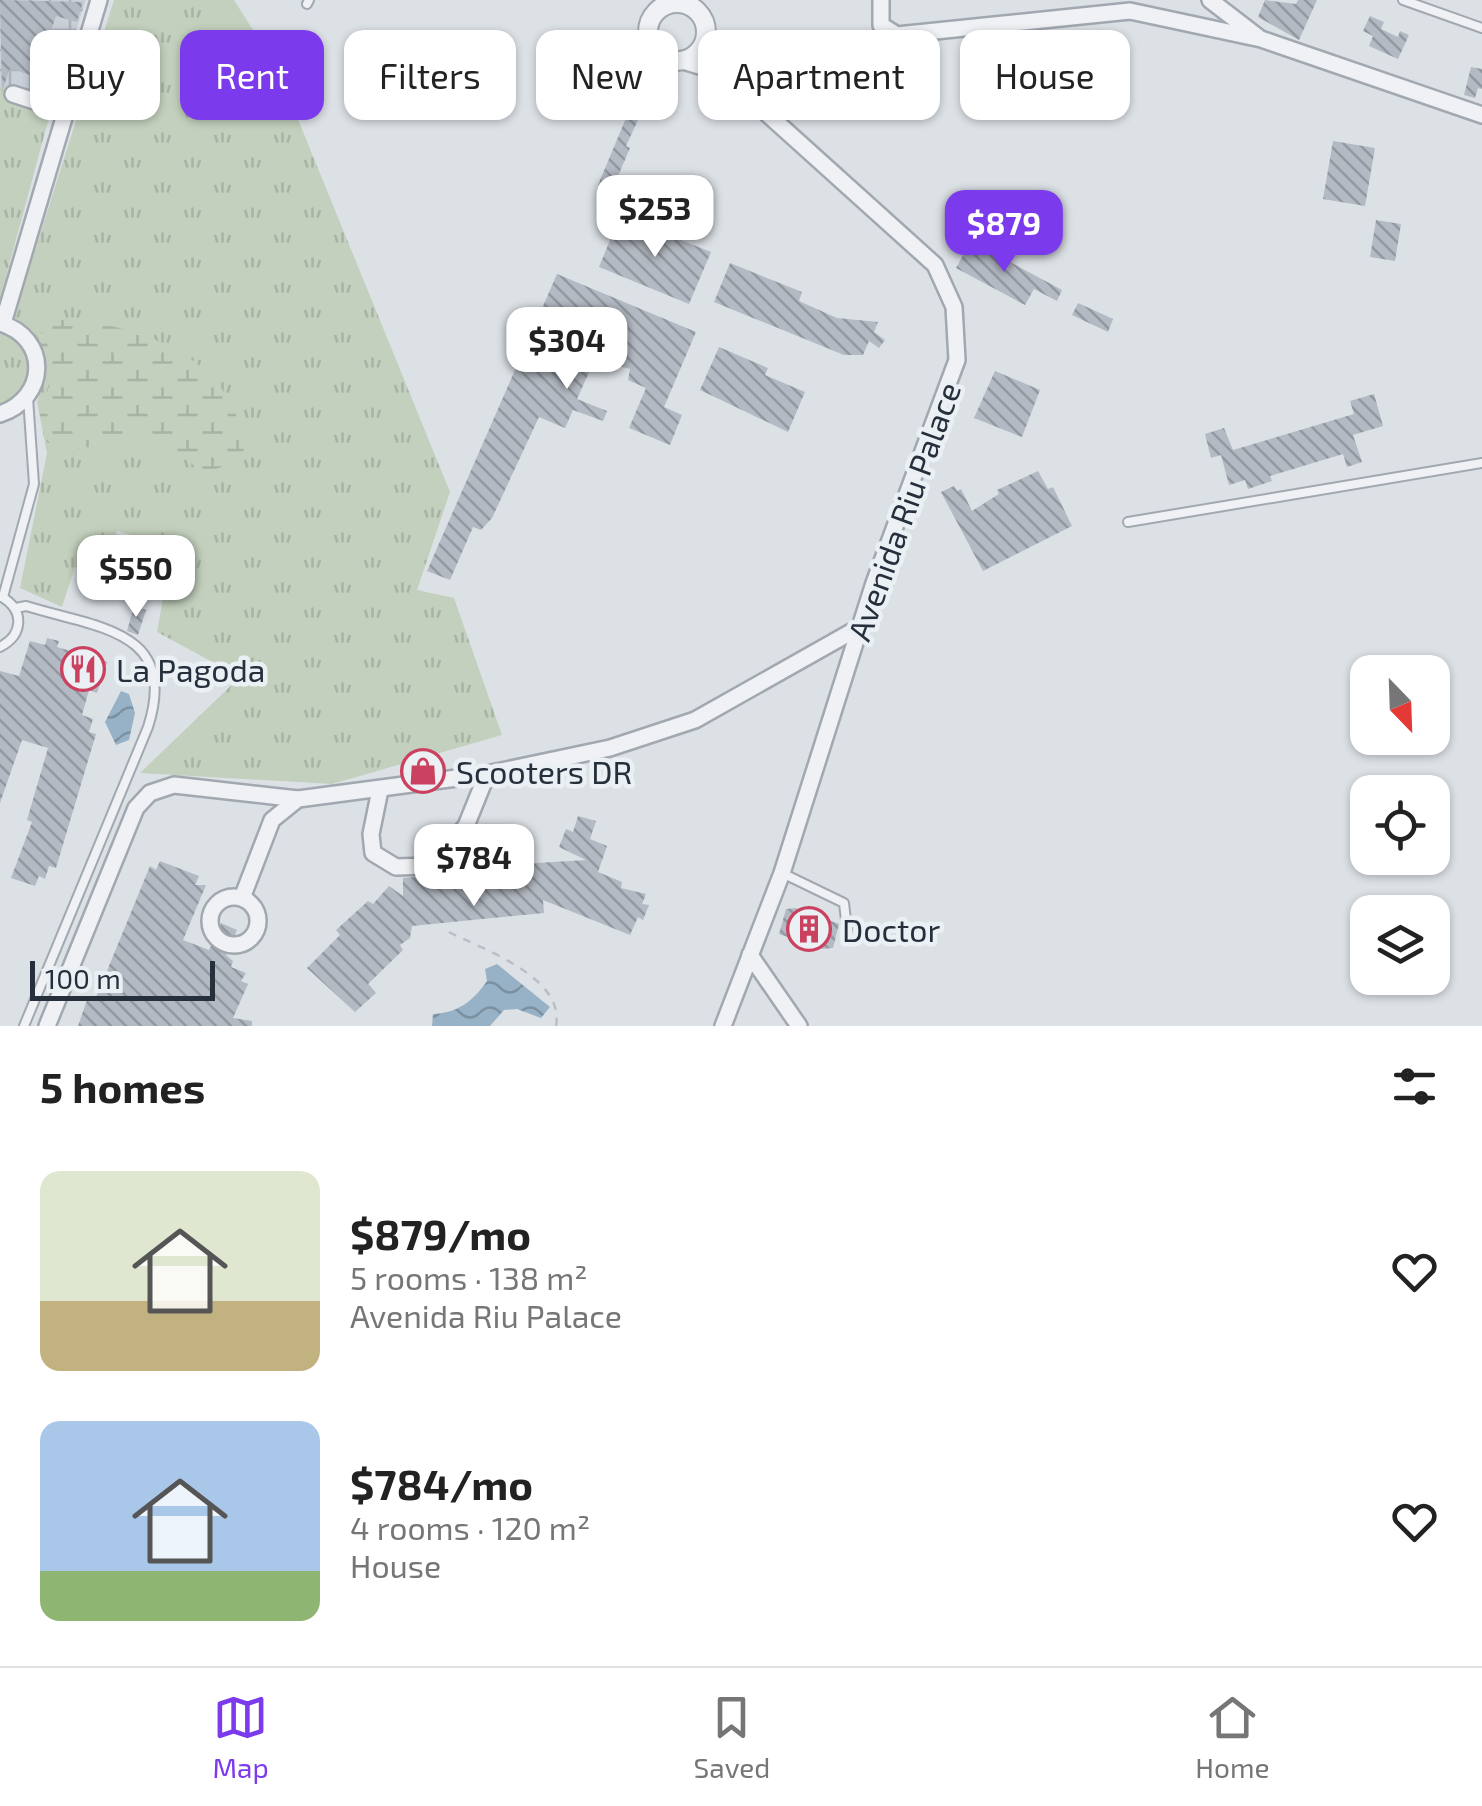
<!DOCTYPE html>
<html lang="en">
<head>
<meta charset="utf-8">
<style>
  :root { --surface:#fff; --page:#f6f6f6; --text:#222; --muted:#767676; --line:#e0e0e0; --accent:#7c3aed }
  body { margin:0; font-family:"Exo 2",sans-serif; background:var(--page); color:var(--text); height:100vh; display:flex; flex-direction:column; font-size:38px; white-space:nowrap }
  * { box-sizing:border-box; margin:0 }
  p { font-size:32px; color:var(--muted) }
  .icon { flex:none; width:55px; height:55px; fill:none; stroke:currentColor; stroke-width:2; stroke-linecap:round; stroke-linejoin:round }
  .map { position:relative; height:1026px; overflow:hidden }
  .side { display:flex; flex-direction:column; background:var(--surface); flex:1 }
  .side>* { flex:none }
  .top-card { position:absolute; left:30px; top:30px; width:1422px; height:90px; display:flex; gap:20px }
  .needle { width:65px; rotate:157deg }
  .tools { position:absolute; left:1350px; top:655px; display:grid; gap:20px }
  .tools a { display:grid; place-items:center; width:100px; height:100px; border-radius:20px; background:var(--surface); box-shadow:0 2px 8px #0004; font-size:50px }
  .scale { position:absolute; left:30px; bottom:25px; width:185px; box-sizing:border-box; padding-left:10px; border:5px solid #26303c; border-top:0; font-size:28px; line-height:35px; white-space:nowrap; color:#26303c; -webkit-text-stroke:8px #ebf0f4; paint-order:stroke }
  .price { position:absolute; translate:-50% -85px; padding:0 22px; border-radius:20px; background:#fff; color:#222; font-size:32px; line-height:65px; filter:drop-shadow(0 2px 5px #0008) }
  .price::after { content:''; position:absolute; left:50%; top:60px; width:30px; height:22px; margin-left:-15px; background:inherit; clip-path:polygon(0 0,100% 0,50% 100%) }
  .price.active { background:var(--accent); color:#fff }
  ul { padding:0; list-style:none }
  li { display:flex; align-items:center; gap:30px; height:250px; padding:0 40px }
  li span { display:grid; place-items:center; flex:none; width:280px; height:200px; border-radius:20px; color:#555 }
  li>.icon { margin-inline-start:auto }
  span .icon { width:120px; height:120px; fill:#fffc; stroke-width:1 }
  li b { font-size:42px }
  h2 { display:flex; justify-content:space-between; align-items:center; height:120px; padding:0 40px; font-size:42px }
  .tag { padding:0 35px; border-radius:20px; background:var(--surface); box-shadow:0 2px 8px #0004; font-size:35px; line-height:90px }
  .tag.active { background:var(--accent); color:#fff }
  .tab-bar { display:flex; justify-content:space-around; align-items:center; height:140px; border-top:2px solid var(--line); background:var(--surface); font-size:28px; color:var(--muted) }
  .tab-bar a { display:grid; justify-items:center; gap:5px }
  .tab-bar .active { color:var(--accent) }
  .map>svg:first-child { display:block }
</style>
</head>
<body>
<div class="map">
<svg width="1482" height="1026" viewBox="0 0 1482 1026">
  <defs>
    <pattern id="industrial-grid" width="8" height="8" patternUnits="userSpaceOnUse" patternTransform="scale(2.5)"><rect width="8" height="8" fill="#cad0d8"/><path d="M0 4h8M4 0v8" fill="none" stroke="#adb3ba"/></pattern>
    <pattern id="grass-tufts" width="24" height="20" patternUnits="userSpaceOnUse" patternTransform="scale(2.5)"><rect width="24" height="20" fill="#c3d0bd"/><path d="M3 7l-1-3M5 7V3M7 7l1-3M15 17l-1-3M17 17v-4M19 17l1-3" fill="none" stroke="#a7b3a3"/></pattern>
    <pattern id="wetland-marsh" width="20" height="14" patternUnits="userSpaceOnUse" patternTransform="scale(2.5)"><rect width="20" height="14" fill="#c3d0bd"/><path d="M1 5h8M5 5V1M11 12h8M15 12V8" fill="none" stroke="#a7b3a3"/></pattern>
    <pattern id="water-waves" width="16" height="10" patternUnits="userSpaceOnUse" patternTransform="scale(2.5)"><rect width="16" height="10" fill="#97b2c6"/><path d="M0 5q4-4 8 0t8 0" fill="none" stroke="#7b91a2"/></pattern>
    <pattern id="building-back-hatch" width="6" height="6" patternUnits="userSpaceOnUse" patternTransform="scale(2.5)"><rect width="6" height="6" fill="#b4bac3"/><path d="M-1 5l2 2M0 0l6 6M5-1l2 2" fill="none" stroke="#9298a0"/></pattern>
  </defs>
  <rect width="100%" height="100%" fill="#dce1e6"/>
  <path fill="url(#industrial-grid)" d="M 0,0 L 86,0 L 54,99 L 0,86 Z"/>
  <g fill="url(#grass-tufts)">
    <path d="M 114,0 L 234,0 L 277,68 L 450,492 L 417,590 L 454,598 L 502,735 L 332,784 L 140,773 L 240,677 L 157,632 L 172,547 L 117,531 L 107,574 L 75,567 L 62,607 L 20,588 L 47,453 L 37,402 L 45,379 L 33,332 L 14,317 Z"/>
    <path d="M 0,86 L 54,99 L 0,299 Z"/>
    <path d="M 0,323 L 15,328 L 38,373 L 0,414 Z"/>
  </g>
  <path fill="url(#wetland-marsh)" d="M 53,320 C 134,320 238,357 244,450 L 221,467 L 202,474 L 182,454 L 157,454 L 143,437 L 73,450 L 48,441 L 39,412 L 52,379 L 38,338 Z"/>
  <g fill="url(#water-waves)">
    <path d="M 121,691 L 129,694 L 135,713 L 129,740 L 116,745 L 105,722 Z"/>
    <path d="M 497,964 L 550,1007 L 541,1018 L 517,1009 L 504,1010 L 490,1026 L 432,1026 L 433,1014 C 458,1013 473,1001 487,981 L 485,969 Z"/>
  </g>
  <g fill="url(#building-back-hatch)">
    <path d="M 0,0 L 83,2 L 77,22 L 56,16 L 35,77 L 10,68 L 2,92 Z"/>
    <path d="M 1265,0 L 1296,4 L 1298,0 L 1317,0 L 1299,40 L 1258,17 Z"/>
    <path d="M 1370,16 L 1384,22 L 1381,29 L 1398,37 L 1400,31 L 1409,35 L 1398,59 L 1369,46 L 1373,36 L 1363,31 Z"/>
    <path d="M 1471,67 L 1482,69 L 1482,89 L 1478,88 L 1475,98 L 1464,95 Z"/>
    <path d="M 639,87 L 651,92 L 626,146 L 630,148 L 612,190 L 598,185 Z"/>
    <path d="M 1333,141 L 1375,148 L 1365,206 L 1323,199 Z"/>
    <path d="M 620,216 L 711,252 L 689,304 L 599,267 Z"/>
    <path d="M 1376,220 L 1401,224 L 1395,261 L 1370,257 Z"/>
    <path d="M 971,241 L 1062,290 L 1057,301 L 1034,289 L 1025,305 L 956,268 Z"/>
    <path d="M 730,263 L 802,292 L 799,301 L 837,318 L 878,322 L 874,332 L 885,340 L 879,348 L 869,341 L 863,355 L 844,355 L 714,302 Z"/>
    <path d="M 557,274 L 696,332 L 664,407 L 682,415 L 670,445 L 629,428 L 646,388 L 628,380 L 630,369 L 595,359 L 577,399 L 607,411 L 603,421 L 573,410 L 565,428 L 539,417 L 492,518 L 481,530 L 473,527 L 450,580 L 427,571 Z"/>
    <path d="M 1078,303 L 1113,319 L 1108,332 L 1072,315 Z"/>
    <path d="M 719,347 L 768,368 L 765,375 L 805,392 L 788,432 L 700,390 Z"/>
    <path d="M 995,371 L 1040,390 L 1022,437 L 974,418 Z"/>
    <path d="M 1374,394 L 1383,426 L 1353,435 L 1362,462 L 1347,467 L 1343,454 L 1270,476 L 1272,481 L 1248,489 L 1245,480 L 1229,485 L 1221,455 L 1211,458 L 1205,434 L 1224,428 L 1233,450 L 1354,414 L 1350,401 Z"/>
    <path d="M 1038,471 L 1048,489 L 1053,487 L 1072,526 L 983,571 L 941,492 L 954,486 L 957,491 L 961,489 L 972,511 L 999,494 L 997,490 Z"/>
    <path d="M 128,544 L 159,550 L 152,585 L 121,578 Z"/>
    <path d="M 134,606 L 146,610 L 138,635 L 127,631 Z"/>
    <path d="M 47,638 L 59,641 L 57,647 L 107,662 L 97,693 L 89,690 L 82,715 L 93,719 L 89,732 L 96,734 L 56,868 L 49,866 L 45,879 L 39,876 L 35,886 L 11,878 L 32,822 L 27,820 L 48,748 L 22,740 L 0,803 L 0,671 L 19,676 L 30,641 L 45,645 Z"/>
    <path d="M 578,816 L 596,821 L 590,839 L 607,846 L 598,872 L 622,882 L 621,888 L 646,894 L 642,904 L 649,905 L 643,920 L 638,917 L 630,935 L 543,900 L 544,913 L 412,926 L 410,938 L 400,945 L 403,950 L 368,984 L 376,993 L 355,1012 L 307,968 L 340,935 L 336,930 L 368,901 L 373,904 L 389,886 L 403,896 L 403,878 L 473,872 L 473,867 L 586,860 L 559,847 L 566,829 L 573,832 Z"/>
    <path d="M 160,861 L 199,876 L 195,885 L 206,885 L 183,940 L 209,950 L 221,923 L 237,930 L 226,955 L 233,961 L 231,967 L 246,973 L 241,981 L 248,984 L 233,1018 L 252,1021 L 252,1026 L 78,1026 L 87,1000 L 95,1000 L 150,866 L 156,870 Z"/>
    <path d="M 796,908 L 839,924 L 833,948 L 822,949 L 779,934 L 786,909 Z"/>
  </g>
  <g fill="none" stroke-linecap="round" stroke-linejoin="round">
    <g stroke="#a2a8b0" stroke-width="12">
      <g id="service">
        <path d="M 1403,0 L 1482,28"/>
        <path d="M 307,4 L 309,0"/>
        <path d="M 1128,522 L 1482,463"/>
        <path d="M 3,597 L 34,484 L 28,398"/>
        <path d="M 16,608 L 26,606 C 98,628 179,630 148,727 L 24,1026"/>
        <path d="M 0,647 C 23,635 25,611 2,597"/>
        <path d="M 782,873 L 844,903 L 847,929"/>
      </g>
    </g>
    <g stroke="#a2a8b0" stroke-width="20">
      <g id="minor">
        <path d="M 881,0 L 881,25 L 897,35 L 1130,11 L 1261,39 L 1482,115"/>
        <path d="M 1210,0 L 1258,37"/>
        <path d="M 706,33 L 722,73"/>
        <path d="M 683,61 L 722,73 L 935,265 L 954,307 L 957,360 L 874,583 L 782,873 L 723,1026"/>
        <path d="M 13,94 L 65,111"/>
        <path d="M 0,323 C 50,338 48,398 0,414"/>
        <path d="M 3,323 L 99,0"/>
        <path d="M 380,790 L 371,834 L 373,853 L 396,867 L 429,866 L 466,826 L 487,774"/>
        <circle cx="234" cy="921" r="24"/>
        <path d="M 242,898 L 272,820 L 298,799 L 487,774 L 610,748 L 695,720 L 860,627"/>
        <path d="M 750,955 L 799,1026"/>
        <path d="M 47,1026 L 136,808 L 150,793 L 174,785 L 298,799"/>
      </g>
    </g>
    <g stroke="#a2a8b0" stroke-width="22">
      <circle id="tertiary" cx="677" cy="32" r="29"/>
    </g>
    <path stroke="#bbbfc5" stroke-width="2.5" stroke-dasharray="8 8" stroke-linecap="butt" d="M 449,932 C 484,950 565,977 556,1026"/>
    <use href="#service" stroke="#eff1f5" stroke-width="8"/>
    <use href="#minor" stroke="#eff1f5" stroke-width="15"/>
    <use href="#tertiary" stroke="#eff1f5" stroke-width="18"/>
  </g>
  <defs>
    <g id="restaurant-ring" transform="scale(2.25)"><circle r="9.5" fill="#ebf0f4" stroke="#cb4160" stroke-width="1.5"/><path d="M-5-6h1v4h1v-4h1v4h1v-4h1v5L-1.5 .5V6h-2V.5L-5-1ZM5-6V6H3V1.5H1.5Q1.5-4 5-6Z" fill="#cb4160"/></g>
    <g id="shop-ring" transform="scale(2.25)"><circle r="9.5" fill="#ebf0f4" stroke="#cb4160" stroke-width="1.5"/><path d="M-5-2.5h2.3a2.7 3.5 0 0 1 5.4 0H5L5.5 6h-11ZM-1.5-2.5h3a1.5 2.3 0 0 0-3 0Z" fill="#cb4160"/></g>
    <g id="building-ring" transform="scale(2.25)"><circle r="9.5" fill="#ebf0f4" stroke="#cb4160" stroke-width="1.5"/><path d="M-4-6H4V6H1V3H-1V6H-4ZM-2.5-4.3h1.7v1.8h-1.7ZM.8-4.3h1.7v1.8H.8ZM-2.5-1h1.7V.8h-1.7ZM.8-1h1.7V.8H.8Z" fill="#cb4160"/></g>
  </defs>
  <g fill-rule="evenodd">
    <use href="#restaurant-ring" x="83" y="669"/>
    <use href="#shop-ring" x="423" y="771"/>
    <use href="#building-ring" x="809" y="929"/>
  </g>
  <g text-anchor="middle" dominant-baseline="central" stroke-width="9" stroke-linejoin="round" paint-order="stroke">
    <g font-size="32" fill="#26303c" stroke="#ebf0f4">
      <text transform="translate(903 511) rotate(-70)">Avenida Riu Palace</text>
    </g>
    <g font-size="32" fill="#26303c" stroke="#ebf0f4" text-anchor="start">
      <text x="116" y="669">La Pagoda</text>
      <text x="456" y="771">Scooters DR</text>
      <text x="842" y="929">Doctor</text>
    </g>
  </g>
</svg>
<div class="tools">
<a><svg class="needle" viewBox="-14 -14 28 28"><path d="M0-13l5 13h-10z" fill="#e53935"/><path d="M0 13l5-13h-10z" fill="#767676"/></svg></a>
<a><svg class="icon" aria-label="locate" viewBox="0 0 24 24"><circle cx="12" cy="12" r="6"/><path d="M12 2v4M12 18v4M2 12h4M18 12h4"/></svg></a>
<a><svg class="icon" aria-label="layers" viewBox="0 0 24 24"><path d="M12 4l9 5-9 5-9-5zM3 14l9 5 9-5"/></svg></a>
</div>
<div class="scale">100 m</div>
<b class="price" style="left:655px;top:260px">$253</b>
<b class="price active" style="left:1004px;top:275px">$879</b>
<b class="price" style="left:567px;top:392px">$304</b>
<b class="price" style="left:136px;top:620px">$550</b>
<b class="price" style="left:474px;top:909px">$784</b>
<div class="top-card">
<a class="tag">Buy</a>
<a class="tag active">Rent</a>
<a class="tag">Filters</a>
<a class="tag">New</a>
<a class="tag">Apartment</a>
<a class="tag">House</a>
</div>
</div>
<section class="side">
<h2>5 homes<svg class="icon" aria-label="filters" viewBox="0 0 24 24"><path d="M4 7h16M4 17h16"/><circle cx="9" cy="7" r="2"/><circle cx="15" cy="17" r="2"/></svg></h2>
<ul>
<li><span style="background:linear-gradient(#dfe7d0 65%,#c2b280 0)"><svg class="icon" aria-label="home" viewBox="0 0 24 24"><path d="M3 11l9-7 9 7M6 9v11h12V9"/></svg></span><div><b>$879/mo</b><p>5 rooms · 138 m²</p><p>Avenida Riu Palace</p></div><svg class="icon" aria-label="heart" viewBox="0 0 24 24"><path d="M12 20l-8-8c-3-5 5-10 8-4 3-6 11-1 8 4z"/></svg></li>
<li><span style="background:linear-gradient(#a9c7e8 75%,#8fb573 0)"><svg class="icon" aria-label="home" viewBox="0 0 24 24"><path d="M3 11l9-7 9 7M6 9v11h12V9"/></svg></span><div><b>$784/mo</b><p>4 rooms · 120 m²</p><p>House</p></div><svg class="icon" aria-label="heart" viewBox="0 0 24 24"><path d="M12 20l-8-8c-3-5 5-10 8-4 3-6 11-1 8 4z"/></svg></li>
</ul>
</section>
<nav class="tab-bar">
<a class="active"><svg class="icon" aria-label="map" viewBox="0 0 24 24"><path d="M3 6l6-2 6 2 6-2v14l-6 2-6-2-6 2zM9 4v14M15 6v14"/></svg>Map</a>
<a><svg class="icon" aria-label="saved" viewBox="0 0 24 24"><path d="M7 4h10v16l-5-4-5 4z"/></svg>Saved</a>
<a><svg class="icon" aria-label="home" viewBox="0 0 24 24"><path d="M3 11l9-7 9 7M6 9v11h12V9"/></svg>Home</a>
</nav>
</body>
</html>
